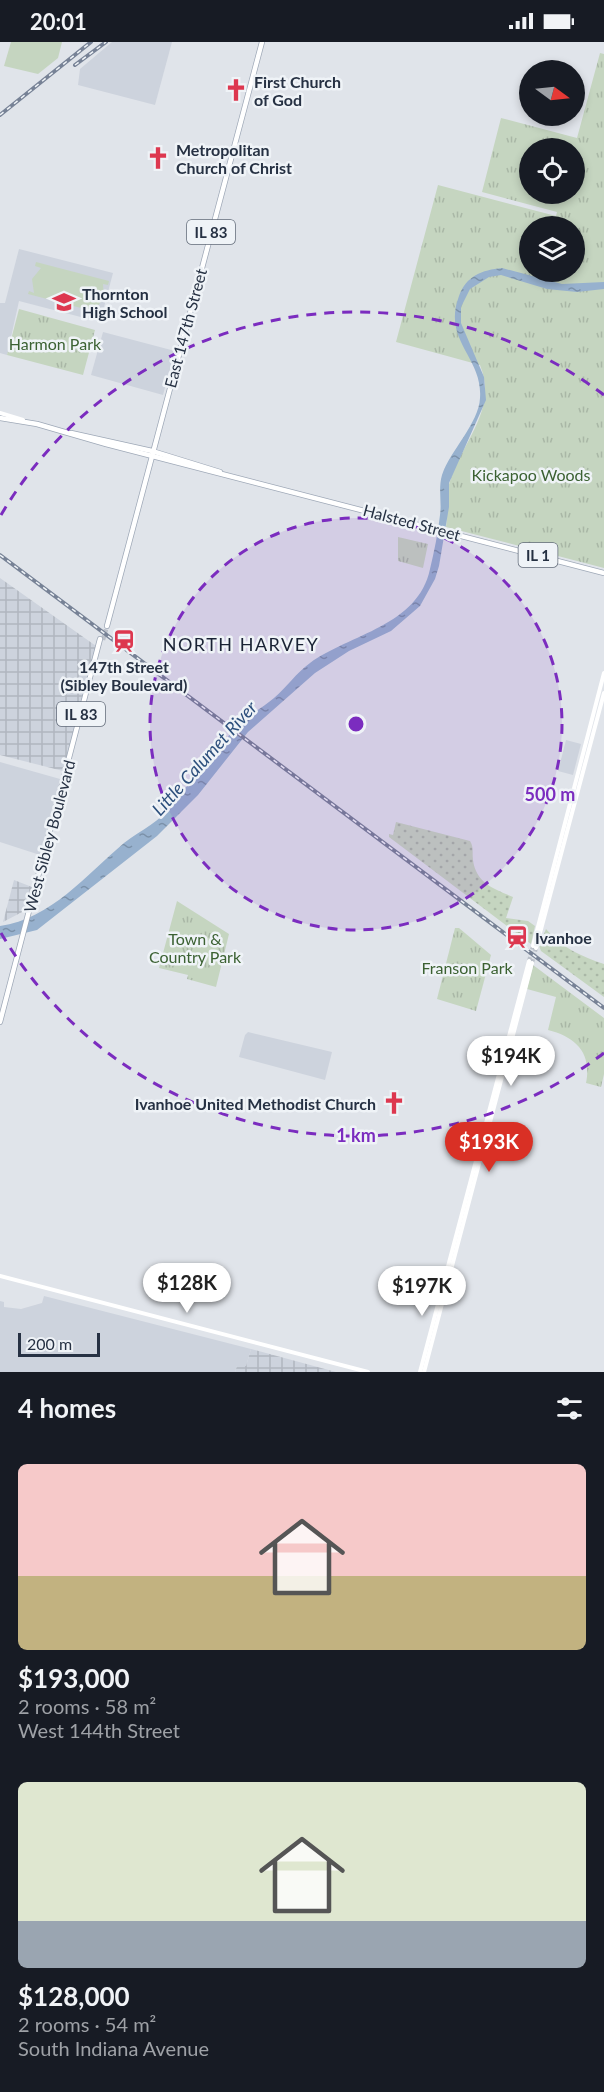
<!DOCTYPE html>
<html lang="en">
<head>
<meta charset="utf-8">
<style>
  :root { --surface:#171b24; --page:#242831; --text:#f1f3f6; --muted:#9ea1a6; --accent:#d93025 }
  body { margin:0; font-family:Lato,sans-serif; background:var(--page); color:var(--text); height:100vh; display:flex; flex-direction:column; font-size:22px; white-space:nowrap }
  * { box-sizing:border-box; margin:0 }
  p { font-size:20px; color:var(--muted) }
  .icon { flex:none; width:33px; height:33px; fill:none; stroke:currentColor; stroke-width:2; stroke-linecap:round; stroke-linejoin:round }
  .map { position:relative; height:1330px; overflow:hidden }
  .details { display:flex; flex-direction:column; background:var(--surface); flex:1 }
  .details>* { flex:none }
  .needle { width:39px; rotate:105deg }
  .tools { position:absolute; left:519px; top:18px; display:grid; gap:12px }
  .tools a { display:grid; place-items:center; width:66px; height:66px; border-radius:50%; background:var(--surface); box-shadow:0 3px 9px #0003; font-size:30px }
  .scale { position:absolute; left:18px; bottom:15px; width:82px; box-sizing:border-box; padding-left:6px; border:3px solid #263143; border-top:0; font-size:16px; line-height:21px; white-space:nowrap; color:#263143; -webkit-text-stroke:4px #eff3f7; paint-order:stroke }
  .price { position:absolute; translate:-50% -51px; padding:0 14px; border-radius:21px; background:#fff; color:#222; font-size:20px; line-height:39px; filter:drop-shadow(0 2px 3px #0008) }
  .price::after { content:''; position:absolute; left:50%; top:36px; width:18px; height:14px; margin-left:-9px; background:inherit; clip-path:polygon(0 0,100% 0,50% 100%) }
  .price.on { background:var(--accent); color:#fff }
  ul { padding:0; list-style:none }
  li { display:grid; align-content:center; gap:12px; height:318px; padding:0 18px }
  li span { display:grid; place-items:center; height:186px; border-radius:9px; color:#555 }
  li>.icon { margin-inline-start:auto }
  span .icon { width:108px; height:108px; fill:#fffc; stroke-width:1 }
  li b { font-size:26px }
  h2 { display:flex; justify-content:space-between; align-items:center; height:72px; padding:0 18px; font-size:26px }
  .status { display:flex; justify-content:space-between; align-items:center; height:42px; padding:0 30px; background:var(--surface); direction:ltr }
  .status svg { height:16px; fill:currentColor }
  .map>svg:first-child { display:block }
</style>
</head>
<body>
<div class="status"><b>20:01</b><svg viewBox="0 0 49 12"><path d="M0 12V9h3v3zM5 12V6h3v6zM10 12V3h3v9zM15 12V0h3v12zM26 1h20v11H26zM47 4h2v5h-2z"/></svg></div>
<div class="map">
<svg width="604" height="1330" viewBox="0 0 604 1330">
  <defs>
    <pattern id="industrial-grid" width="8" height="8" patternUnits="userSpaceOnUse" patternTransform="scale(1.5)"><rect width="8" height="8" fill="#cdd3dd"/><path d="M0 4h8M4 0v8" fill="none" stroke="#b0b6bf"/></pattern>
    <pattern id="grass-dots" width="8" height="8" patternUnits="userSpaceOnUse" patternTransform="scale(1.5)"><rect width="8" height="8" fill="#c5d5c0"/><path d="M2 2h.1M6 6h.1" fill="none" stroke="#a9b7a6" stroke-width="1.8" stroke-linecap="round"/></pattern>
    <pattern id="park-tufts" width="24" height="20" patternUnits="userSpaceOnUse" patternTransform="scale(1.5)"><rect width="24" height="20" fill="#c5d5c0"/><path d="M3 7l-1-3M5 7V3M7 7l1-3M15 17l-1-3M17 17v-4M19 17l1-3" fill="none" stroke="#a9b7a6"/></pattern>
    <pattern id="water-ripples" width="26" height="14" patternUnits="userSpaceOnUse" patternTransform="scale(1.5)"><rect width="26" height="14" fill="#97b1ce"/><path d="M2 4q2-2 4 0t4 0M15 11q2-2 4 0t4 0" fill="none" stroke="#7b91a9"/></pattern>
  </defs>
  <rect width="100%" height="100%" fill="#e0e4ea"/>
  <g fill="#cdd3dd">
    <path d="M 112,0 L 172,0 L 155,63 L 78,43 L 80,27 Z"/>
    <path d="M 19,207 L 113,231 L 100,280 L 19,259 L 7,313 L 0,311 L 0,261 L 5,261 Z"/>
    <path d="M 103,290 L 175,309 L 163,353 L 91,333 Z"/>
    <path d="M 566,698 L 581,702 L 573,733 L 558,729 Z"/>
    <path d="M 0,720 L 60,737 L 40,813 L 0,800 Z"/>
    <path d="M 248,990 L 332,1010 L 325,1038 L 239,1015 L 245,993 Z"/>
    <path d="M 44,1254 L 251,1307 L 246,1324 L 237,1324 L 235,1330 L 0,1330 L 0,1259 L 4,1260 L 4,1265 L 21,1267 L 42,1261 Z"/>
  </g>
  <g fill="url(#industrial-grid)">
    <path d="M 0,536 L 96,604 L 63,729 L 0,713 Z"/>
    <path d="M 14,838 L 32,845 L 26,868 L 3,880 Z"/>
    <path d="M 251,1307 L 336,1330 L 235,1330 L 237,1324 L 246,1324 Z"/>
  </g>
  <g fill="url(#grass-dots)">
    <path d="M 396,780 L 470,799 C 474,805 472,811 473,818 C 476,841 494,847 513,855 L 506,876 L 528,879 L 535,884 L 531,902 L 389,795 L 389,792 L 393,793 Z"/>
    <path d="M 546,887 C 561,905 582,915 604,922 L 604,955 L 541,909 L 539,904 Z"/>
  </g>
  <g fill="url(#park-tufts)" fill-rule="evenodd">
    <path d="M 600,11 L 604,12 L 604,526 L 446,485 C 448,470 445,453 450,439 C 463,398 498,368 480,323 L 396,300 L 438,143 L 556,174 L 557,170 L 482,150 L 501,76 L 577,96 ZM 530,106 L 574,106 L 574,152 L 530,152 ZM 530,184 L 574,184 L 574,230 L 530,230 Z"/>
    <path d="M 19,267 L 95,288 L 83,333 L 7,313 Z"/>
    <path d="M 398,495 L 428,502 L 423,526 L 398,519 Z"/>
    <path d="M 177,859 L 229,892 L 216,945 L 187,937 L 188,933 L 159,926 Z"/>
    <path d="M 455,886 L 459,886 L 491,913 L 476,969 L 437,957 Z"/>
    <path d="M 533,923 L 604,976 L 604,1032 L 601,1045 L 586,1041 C 592,1011 576,995 548,988 L 556,955 L 527,947 Z"/>
  </g>
  <g fill="#c5d5c0">
    <path d="M 11,0 L 62,0 L 58,16 L 38,32 L 4,24 Z"/>
    <path d="M 36,220 L 109,239 L 108,243 L 103,242 L 104,256 L 96,266 L 101,268 L 100,271 L 28,252 L 29,249 L 34,251 L 32,237 L 41,226 L 35,224 Z"/>
  </g>
  <path fill="url(#water-ripples)" d="M 502,226 L 562,242 L 604,240 L 604,247 L 577,250 L 547,247 L 501,233 L 489,235 L 470,247 L 461,265 L 461,281 L 484,335 L 486,358 L 449,441 L 449,465 L 439,524 L 435,537 L 420,564 L 391,589 L 349,609 L 315,631 L 248,690 L 198,753 L 157,794 L 37,888 L 0,897 L 0,884 C 51,877 86,833 124,801 C 141,788 161,779 174,761 L 173,754 C 191,745 199,730 213,714 C 216,710 222,706 225,701 C 228,697 228,693 232,689 C 244,676 261,667 274,656 C 287,645 296,631 310,621 C 350,592 418,584 430,527 C 434,510 438,491 440,473 C 442,460 438,447 442,433 C 450,409 479,381 480,356 C 483,315 442,299 459,254 C 466,234 482,228 502,226 Z"/>
  <g fill="none" stroke-linecap="round" stroke-linejoin="round">
    <g stroke="#bbc0c9" stroke-width="4" stroke-dasharray="4 2" stroke-linecap="butt">
      <path d="M 529,919 L 533,904"/>
      <path d="M 532,921 L 536,906"/>
    </g>
    <path stroke="#bbc0c9" stroke-width="4.5" stroke-dasharray="4.5 2" stroke-linecap="butt" d="M 103,598 L 107,584"/>
    <g stroke="#9ea8b7" stroke-width="6">
      <g id="primary">
        <path d="M 0,376 L 37,382 L 106,402 L 604,531"/>
        <path d="M 71,391 L 152,409 L 220,430"/>
        <path d="M 107,584 L 262,0"/>
        <path d="M 0,980 L 100,597"/>
      </g>
    </g>
    <g stroke="#fff" stroke-width="4">
      <path d="M 0,371 L 23,378"/>
      <path d="M 533,904 L 604,631"/>
      <path d="M 536,906 L 604,651"/>
      <path d="M 0,1234 L 368,1330"/>
      <path d="M 420,1330 L 529,919"/>
      <path d="M 424,1330 L 532,921"/>
    </g>
    <use href="#primary" stroke="#fff" stroke-width="4.5"/>
    <g stroke="#778296" stroke-width="4">
      <g id="rail">
        <path d="M 75,23 L 106,0"/>
        <path d="M 0,73 L 91,0"/>
        <path d="M 0,513 L 604,966"/>
      </g>
    </g>
    <use href="#rail" stroke="#eff3f7" stroke-width="1.5" stroke-dasharray="4.5" stroke-linecap="butt"/>
  </g>
  <circle cx="356" cy="682" r="206" fill="#7b2cbf" fill-opacity=".12"/>
  <g fill="none" stroke="#7b2cbf" stroke-width="3" stroke-dasharray="10 8">
    <circle cx="356" cy="682" r="206"/>
    <path d="M604 1011A412 412 0 0 1 1 891M1 473A412 412 0 0 1 604 353"/>
  </g>
  <defs>
    <g id="church-bare" transform="scale(1.8)"><path d="M-1.2-6h2.4v3.5h3.3v2.4h-3.3V6h-2.4V-.1h-3.3v-2.4h3.3Z" fill="#dd374f" stroke="#eff3f7" stroke-width="2.5" paint-order="stroke"/></g>
    <g id="school-bare" transform="scale(1.8)"><path d="M0-5L7-2L0 1L-7-2ZM-4 1L0 2.5L4 1V4Q0 6-4 4Z" fill="#dd374f" stroke="#eff3f7" stroke-width="2.5" paint-order="stroke"/></g>
    <g id="station-bare" transform="scale(1.8)"><path d="M-3-6H3Q5-6 5-4V2Q5 4 3 4L4.5 6H3L1.5 4h-3L-3 6H-4.5L-3 4Q-5 4-5 2V-4Q-5-6-3-6ZM-3.5-4v3h7v-3ZM-3.5 1v1.5H-2V1ZM2 1v1.5H3.5V1Z" fill="#dd374f" stroke="#eff3f7" stroke-width="2.5" paint-order="stroke"/></g>
  </defs>
  <g fill-rule="evenodd">
    <use href="#church-bare" x="236" y="48"/>
    <use href="#church-bare" x="158" y="116"/>
    <use href="#school-bare" x="64" y="260"/>
    <use href="#station-bare" x="124" y="599"/>
    <use href="#station-bare" x="517" y="895"/>
    <use href="#church-bare" x="394" y="1061"/>
  </g>
  <g text-anchor="middle" dominant-baseline="central" stroke-width="5" stroke-linejoin="round" paint-order="stroke">
    <g fill="#eff3f7" stroke="#626b79" stroke-width="1.5">
      <rect x="187" y="178" width="48" height="24" rx="4.5"/>
      <rect x="518.5" y="501" width="39" height="24" rx="4.5"/>
      <rect x="57" y="660" width="48" height="24" rx="4.5"/>
    </g>
    <g font-size="15" font-weight="bold" fill="#263143">
      <text x="211" y="190">IL 83</text>
      <text x="538" y="513">IL 1</text>
      <text x="81" y="672">IL 83</text>
    </g>
    <g font-size="16" font-weight="bold" fill="#263143" stroke="#eff3f7" text-anchor="start">
      <text x="254" y="39">First Church<tspan x="254" dy="18">of God</tspan></text>
      <text x="176" y="107">Metropolitan<tspan x="176" dy="18">Church of Christ</tspan></text>
      <text x="82" y="251">Thornton<tspan x="82" dy="18">High School</tspan></text>
      <text x="124" y="624" text-anchor="middle">147th Street<tspan x="124" dy="18">(Sibley Boulevard)</tspan></text>
      <text x="535" y="895">Ivanhoe</text>
      <text x="376" y="1061" text-anchor="end">Ivanhoe United Methodist Church</text>
    </g>
    <g font-size="16" fill="#263143" stroke="#eff3f7">
      <text transform="translate(185 286) rotate(-75)">East 147th Street</text>
      <text transform="translate(412 480) rotate(15)">Halsted Street</text>
      <text transform="translate(49 794) rotate(-75)">West Sibley Boulevard</text>
    </g>
    <g font-size="16" fill="#3b6132" stroke="#eff3f7">
      <text x="55" y="301">Harmon Park</text>
      <text x="531" y="432">Kickapoo Woods</text>
      <text x="195" y="896">Town &amp;<tspan x="195" dy="18">Country Park</tspan></text>
      <text x="467" y="925">Franson Park</text>
    </g>
    <g font-size="18" letter-spacing="1.5" fill="#192234" stroke="#eff3f7">
      <text x="241" y="602">NORTH HARVEY</text>
    </g>
    <g font-size="18" font-style="italic" fill="#2c4f7c" stroke="#eff3f7">
      <text transform="translate(204 716) rotate(-48)">Little Calumet River</text>
    </g>
  </g>
  <circle cx="356" cy="682" r="9" fill="#7b2cbf" stroke="#eff3f7" stroke-width="3"/>
  <g font-size="18" text-anchor="middle" font-weight="bold" fill="#7b2cbf" stroke="#eff3f7" stroke-width="5" stroke-linejoin="round" paint-order="stroke">
    <text x="550" y="759">500 m</text>
    <text x="356" y="1100">1 km</text>
  </g>
</svg>
<div class="tools">
<a><svg class="needle" viewBox="-14 -14 28 28"><path d="M0-13l5 13h-10z" fill="#e53935"/><path d="M0 13l5-13h-10z" fill="#9ea1a6"/></svg></a>
<a><svg class="icon" aria-label="locate" viewBox="0 0 24 24"><circle cx="12" cy="12" r="6"/><path d="M12 2v4M12 18v4M2 12h4M18 12h4"/></svg></a>
<a><svg class="icon" aria-label="layers" viewBox="0 0 24 24"><path d="M12 4l9 5-9 5-9-5zM3 14l9 5 9-5"/></svg></a>
</div>
<div class="scale">200 m</div>
<b class="price" style="left:511px;top:1045px">$194K</b>
<b class="price on" style="left:489px;top:1131px">$193K</b>
<b class="price" style="left:187px;top:1272px">$128K</b>
<b class="price" style="left:422px;top:1275px">$197K</b>
</div>
<section class="details">
<h2>4 homes<svg class="icon" aria-label="filters" viewBox="0 0 24 24"><path d="M4 7h16M4 17h16"/><circle cx="9" cy="7" r="2"/><circle cx="15" cy="17" r="2"/></svg></h2>
<ul>
<li><span style="background:linear-gradient(#f6c9c9 60%,#c2b280 0)"><svg class="icon" aria-label="home" viewBox="0 0 24 24"><path d="M3 11l9-7 9 7M6 9v11h12V9"/></svg></span><div><b>$193,000</b><p>2 rooms · 58 m²</p><p>West 144th Street</p></div></li>
<li><span style="background:linear-gradient(#dfe7d0 75%,#9aa5b1 0)"><svg class="icon" aria-label="home" viewBox="0 0 24 24"><path d="M3 11l9-7 9 7M6 9v11h12V9"/></svg></span><div><b>$128,000</b><p>2 rooms · 54 m²</p><p>South Indiana Avenue</p></div></li>
</ul>
</section>
</body>
</html>
